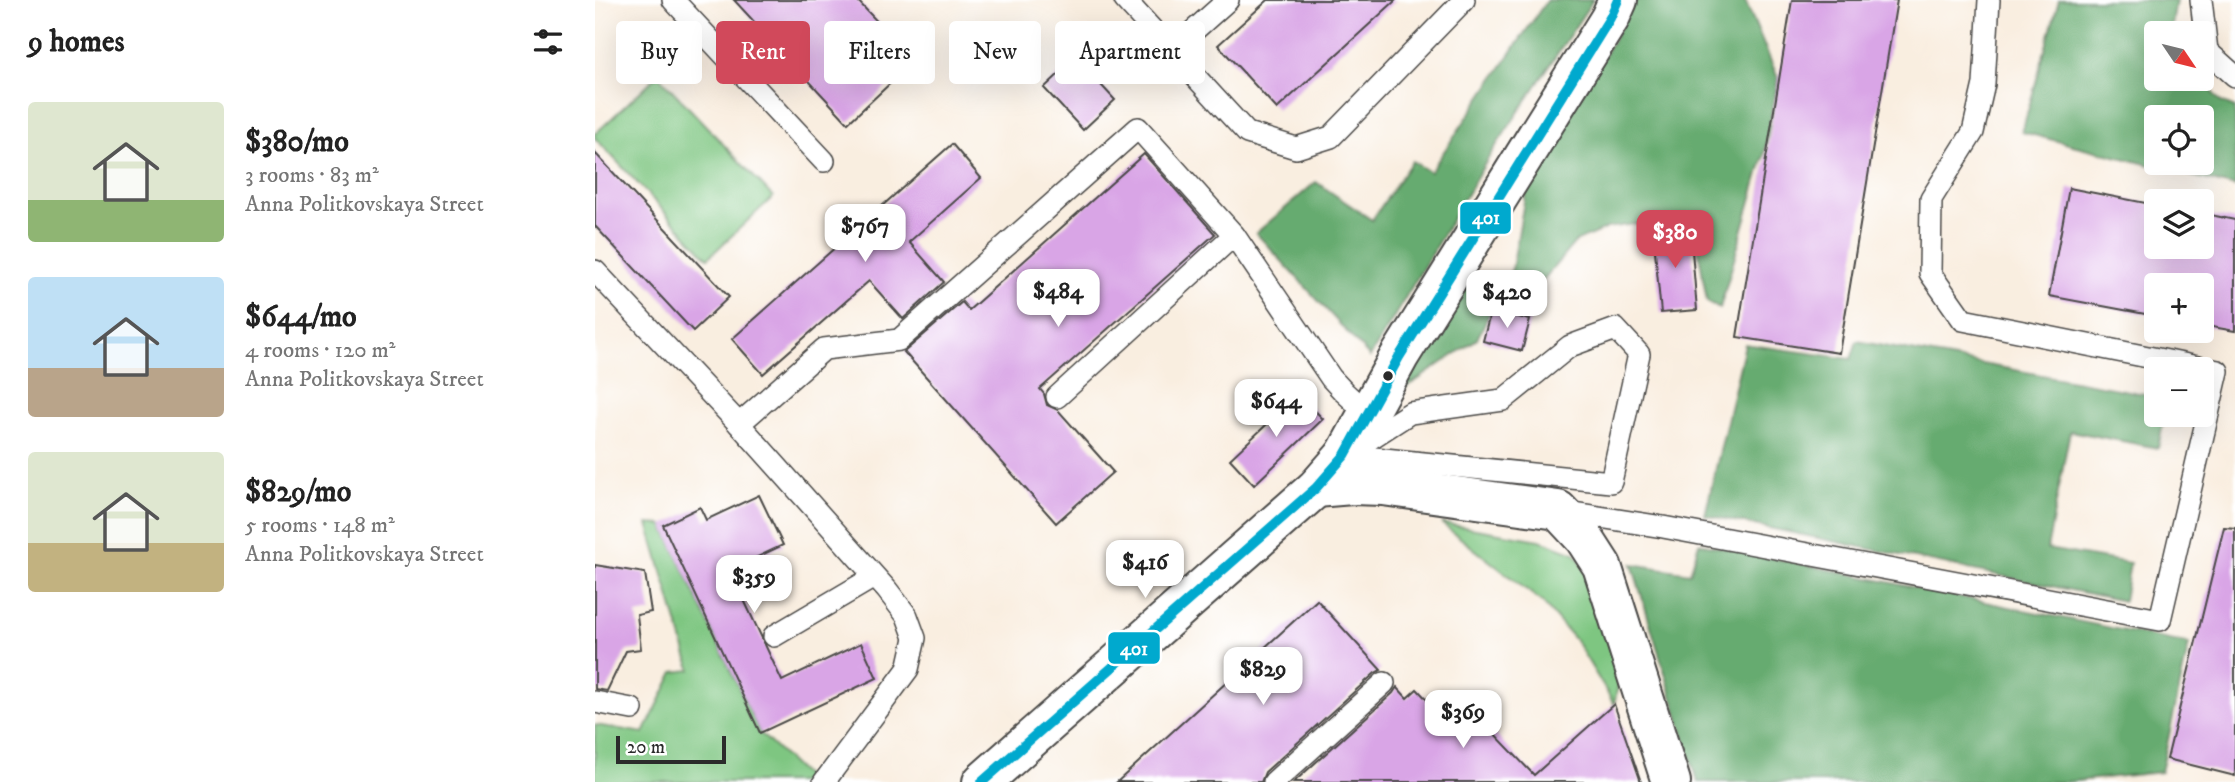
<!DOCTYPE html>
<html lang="en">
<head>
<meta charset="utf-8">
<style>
  :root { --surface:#fff; --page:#f6f6f6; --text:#222; --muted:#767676; --accent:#d1495b }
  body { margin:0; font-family:"IM FELL DW Pica",serif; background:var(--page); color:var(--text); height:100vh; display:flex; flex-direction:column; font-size:26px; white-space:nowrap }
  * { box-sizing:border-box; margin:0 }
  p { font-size:23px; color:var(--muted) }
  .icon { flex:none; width:38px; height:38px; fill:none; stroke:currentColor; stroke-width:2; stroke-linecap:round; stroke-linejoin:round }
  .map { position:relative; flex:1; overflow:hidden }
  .sheet { display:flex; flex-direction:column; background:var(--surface); width:595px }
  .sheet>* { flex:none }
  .top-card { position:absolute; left:21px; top:21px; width:665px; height:63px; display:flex; gap:14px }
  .needle { width:46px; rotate:125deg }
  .buttons { position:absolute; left:1549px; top:21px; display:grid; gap:14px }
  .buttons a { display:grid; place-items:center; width:70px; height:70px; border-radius:7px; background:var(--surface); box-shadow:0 7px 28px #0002; font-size:35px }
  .scale { position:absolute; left:21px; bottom:18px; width:110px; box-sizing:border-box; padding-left:7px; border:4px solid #2b2b2b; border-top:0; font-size:19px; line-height:24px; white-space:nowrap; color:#2b2b2b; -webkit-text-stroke:5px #fff; paint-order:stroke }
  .price { position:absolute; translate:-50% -60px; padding:0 16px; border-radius:14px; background:#fff; color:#222; font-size:23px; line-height:46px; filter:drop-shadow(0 2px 4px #0008) }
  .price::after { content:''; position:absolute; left:50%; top:42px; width:21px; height:16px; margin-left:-10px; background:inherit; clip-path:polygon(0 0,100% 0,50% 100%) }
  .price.active { background:var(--accent); color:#fff }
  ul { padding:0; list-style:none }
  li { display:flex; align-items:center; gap:21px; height:175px; padding:0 28px }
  li span { display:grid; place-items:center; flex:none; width:196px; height:140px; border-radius:7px; color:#555 }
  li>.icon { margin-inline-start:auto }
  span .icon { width:84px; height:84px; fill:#fffc; stroke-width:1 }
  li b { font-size:30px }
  h2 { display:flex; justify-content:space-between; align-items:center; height:84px; padding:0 28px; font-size:30px }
  .chip { padding:0 24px; border-radius:7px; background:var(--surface); box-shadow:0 7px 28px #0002; font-size:24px; line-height:63px }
  .chip.active { background:var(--accent); color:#fff }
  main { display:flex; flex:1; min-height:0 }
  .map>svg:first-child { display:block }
</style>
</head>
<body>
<main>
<section class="sheet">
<h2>9 homes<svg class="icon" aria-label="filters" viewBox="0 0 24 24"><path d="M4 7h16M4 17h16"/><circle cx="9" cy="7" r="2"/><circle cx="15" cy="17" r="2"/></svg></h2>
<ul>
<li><span style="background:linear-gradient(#dfe7d0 70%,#8fb573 0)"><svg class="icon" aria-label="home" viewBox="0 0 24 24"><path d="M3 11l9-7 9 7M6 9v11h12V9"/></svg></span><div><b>$380/mo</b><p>3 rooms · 83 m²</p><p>Anna Politkovskaya Street</p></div></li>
<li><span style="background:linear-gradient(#bfe0f5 65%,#b9a48a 0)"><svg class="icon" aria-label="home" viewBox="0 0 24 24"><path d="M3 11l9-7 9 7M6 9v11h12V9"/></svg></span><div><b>$644/mo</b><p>4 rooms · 120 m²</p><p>Anna Politkovskaya Street</p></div></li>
<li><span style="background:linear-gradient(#dfe7d0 65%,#c2b280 0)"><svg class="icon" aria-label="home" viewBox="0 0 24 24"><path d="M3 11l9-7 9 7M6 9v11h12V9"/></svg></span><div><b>$829/mo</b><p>5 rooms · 148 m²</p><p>Anna Politkovskaya Street</p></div></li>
</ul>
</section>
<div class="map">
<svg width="1640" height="782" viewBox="0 0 1640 782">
  <rect width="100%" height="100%" fill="#fff"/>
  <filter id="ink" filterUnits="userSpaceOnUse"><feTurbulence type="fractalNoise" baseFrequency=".0143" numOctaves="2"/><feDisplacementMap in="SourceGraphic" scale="14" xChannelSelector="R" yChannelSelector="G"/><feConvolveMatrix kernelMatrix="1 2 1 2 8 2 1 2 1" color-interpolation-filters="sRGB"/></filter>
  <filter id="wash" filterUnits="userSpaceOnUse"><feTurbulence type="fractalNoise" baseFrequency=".00686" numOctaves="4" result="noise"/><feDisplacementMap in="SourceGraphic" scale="28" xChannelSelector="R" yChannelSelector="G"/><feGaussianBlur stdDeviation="1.57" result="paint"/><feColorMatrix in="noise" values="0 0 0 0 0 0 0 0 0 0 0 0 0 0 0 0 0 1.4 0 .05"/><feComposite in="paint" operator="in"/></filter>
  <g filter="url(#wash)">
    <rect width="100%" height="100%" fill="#f9eee0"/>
    <g fill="#7ec681" stroke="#547856" stroke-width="2">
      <path d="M 63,75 L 178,197 L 113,258 L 0,138 L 0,134 Z"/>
      <path d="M 846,523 L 945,540 L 980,553 L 999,582 L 1027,669 L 1019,704 L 981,641 L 947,602 Z"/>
      <path d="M 53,524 L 68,525 L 165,733 L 213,779 L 210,782 L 0,782 L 0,725 L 49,733 L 79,672 L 96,670 Z"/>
    </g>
    <g fill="#66ab6f" stroke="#486b4d" stroke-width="2" fill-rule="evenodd">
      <path d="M 952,0 L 998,0 L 897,152 L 775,357 L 661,233 L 721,182 L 777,220 L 817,161 L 835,172 Z"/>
      <path d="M 1041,0 L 1150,0 L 1183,78 L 1169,156 L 1125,308 L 1112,302 L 1098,216 L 1012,228 L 980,242 L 922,311 L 896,310 L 882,339 L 802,394 L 876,274 L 903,291 L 917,269 L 931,190 Z"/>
      <path d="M 1464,0 L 1581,0 L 1576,33 L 1561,33 L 1561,79 L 1605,79 L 1626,102 L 1640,108 L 1640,187 L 1427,132 ZM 1561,117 L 1606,117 L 1606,163 L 1561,163 Z"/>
      <path d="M 1262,341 L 1561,396 L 1561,415 L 1570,415 L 1563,448 L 1475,431 L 1452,549 L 1535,563 L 1529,601 L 1110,515 L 1150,344 L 1256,359 Z"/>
      <path d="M 1104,543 L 1594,644 L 1566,772 L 1471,782 L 1103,782 L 1037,564 L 1095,573 Z"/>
    </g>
    <g id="blocks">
      <g fill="#d9a5e6">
        <path d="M 139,0 L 262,0 L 319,61 L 253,123 Z"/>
        <path d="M 673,0 L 801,0 L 682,109 L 623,45 Z"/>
        <path d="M 1197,0 L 1302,0 L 1244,353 L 1142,337 Z"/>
        <path d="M 481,58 L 520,100 L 488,130 L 449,88 Z"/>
        <path d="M 357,144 L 386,178 L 314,242 L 349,282 L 308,319 L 274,281 L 168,374 L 137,339 Z"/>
        <path d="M 0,153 L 134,297 L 98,331 L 0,226 Z"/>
        <path d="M 549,154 L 620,234 L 445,389 L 449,394 L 452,405 L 463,410 L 518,472 L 461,523 L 309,352 L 367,302 L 374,310 Z"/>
        <path d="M 1474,188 L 1561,205 L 1561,247 L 1606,247 L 1606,213 L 1640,220 L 1640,331 L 1606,325 L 1606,285 L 1561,285 L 1561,316 L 1454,296 Z"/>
        <path d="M 1095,227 L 1102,310 L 1066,313 L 1058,230 Z"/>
        <path d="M 896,310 L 935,320 L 927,351 L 888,341 Z"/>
        <path d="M 704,394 L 728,419 L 659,485 L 635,459 Z"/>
        <path d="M 164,495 L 188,545 L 135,570 L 187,681 L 266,643 L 282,678 L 165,733 L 68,525 L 105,507 L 111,520 Z"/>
        <path d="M 1629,527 L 1640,528 L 1640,776 L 1572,759 Z"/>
        <path d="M 0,565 L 50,573 L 56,612 L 42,615 L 46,649 L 31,651 L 12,691 L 0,689 Z"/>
        <path d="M 722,600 L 786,670 L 780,673 L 670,772 L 666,782 L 522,782 Z"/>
        <path d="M 802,687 L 812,698 L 822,689 L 852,721 L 870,703 L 939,775 L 1019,704 L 1046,782 L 699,782 L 798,693 Z"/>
      </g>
    </g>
  </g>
  <g filter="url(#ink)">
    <use href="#blocks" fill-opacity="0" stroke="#4a4846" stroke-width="2"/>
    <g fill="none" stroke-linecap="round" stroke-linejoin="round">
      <g stroke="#4a4846" stroke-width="24">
        <g id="service">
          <path d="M 78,0 L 229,161"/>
          <path d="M 530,0 L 652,133 L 701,148 L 736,137 L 869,0"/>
          <path d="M 1606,0 L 1612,51 L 1640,76"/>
          <path d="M 576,51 L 633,0"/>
          <path d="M 639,235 L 736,378 L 749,392 L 773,414"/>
          <path d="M 0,271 L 144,424 L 292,590 L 312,616 L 320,638 L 313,669 L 229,782"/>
          <path d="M 1021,329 L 1044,354 L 1016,482 L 750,455 L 815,413 L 908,400 L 975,346 Z"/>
          <path d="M 144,424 L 229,349 L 304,340 L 543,128 L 639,235 L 462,397"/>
          <path d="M 966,511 L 1068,527 L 1565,620 L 1623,371 L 1368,320 L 1335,273 L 1336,199 L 1378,132 L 1389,84 L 1394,0"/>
          <path d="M 179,636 L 279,577"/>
          <path d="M 0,702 L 37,709"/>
          <path d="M 679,782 L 789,683"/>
        </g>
      </g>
      <g stroke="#4a4846" stroke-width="42">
        <g id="minor">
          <path d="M 750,455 L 804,357 L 1015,18 L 1023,0"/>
          <path d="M 721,488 L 757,485 L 788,486 L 963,510 L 989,538 L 1007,566 L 1076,782"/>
        </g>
      </g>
      <g stroke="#4a4846" stroke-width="42">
        <path id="tertiary" d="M 387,782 L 721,488 L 750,455"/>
      </g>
      <use href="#service" stroke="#fff" stroke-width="21"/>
      <use href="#minor" stroke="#fff" stroke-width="38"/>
      <use href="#tertiary" stroke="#fff" stroke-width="38"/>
      <g stroke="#fff" stroke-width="16">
        <path id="bus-1" d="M 387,782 L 721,488 L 750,455 L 804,357 L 1015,18 L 1023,0"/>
      </g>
      <use href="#bus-1" stroke="#00a9ce" stroke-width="10"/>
    </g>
  </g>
  <circle fill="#2b2b2b" stroke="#fff" stroke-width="2.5" cx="793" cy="376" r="6"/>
  <g stroke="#fff" stroke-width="2.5">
    <rect x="864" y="201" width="53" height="34" rx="7" fill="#00a9ce"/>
    <rect x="512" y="631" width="54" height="34" rx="7" fill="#00a9ce"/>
  </g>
  <g font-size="19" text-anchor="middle" font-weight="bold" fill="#fff">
    <text x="891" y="224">401</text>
    <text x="539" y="655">401</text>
  </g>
</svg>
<div class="buttons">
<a><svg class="needle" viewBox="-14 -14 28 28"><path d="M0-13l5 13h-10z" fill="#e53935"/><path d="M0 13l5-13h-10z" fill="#767676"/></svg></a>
<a><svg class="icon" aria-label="locate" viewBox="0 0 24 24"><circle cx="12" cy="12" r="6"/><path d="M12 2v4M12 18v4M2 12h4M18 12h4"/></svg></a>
<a><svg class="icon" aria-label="layers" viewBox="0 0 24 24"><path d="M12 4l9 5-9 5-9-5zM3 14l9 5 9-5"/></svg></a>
<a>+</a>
<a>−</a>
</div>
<div class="scale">20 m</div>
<b class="price" style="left:270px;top:264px">$767</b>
<b class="price active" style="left:1080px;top:270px">$380</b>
<b class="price" style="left:463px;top:329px">$484</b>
<b class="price" style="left:912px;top:330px">$420</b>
<b class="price" style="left:681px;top:439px">$644</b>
<b class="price" style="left:550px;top:600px">$416</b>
<b class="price" style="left:159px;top:615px">$359</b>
<b class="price" style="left:668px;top:707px">$829</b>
<b class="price" style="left:868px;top:750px">$369</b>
<div class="top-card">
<a class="chip">Buy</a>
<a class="chip active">Rent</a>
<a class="chip">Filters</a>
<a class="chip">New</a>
<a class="chip">Apartment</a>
</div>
</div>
</main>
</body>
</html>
